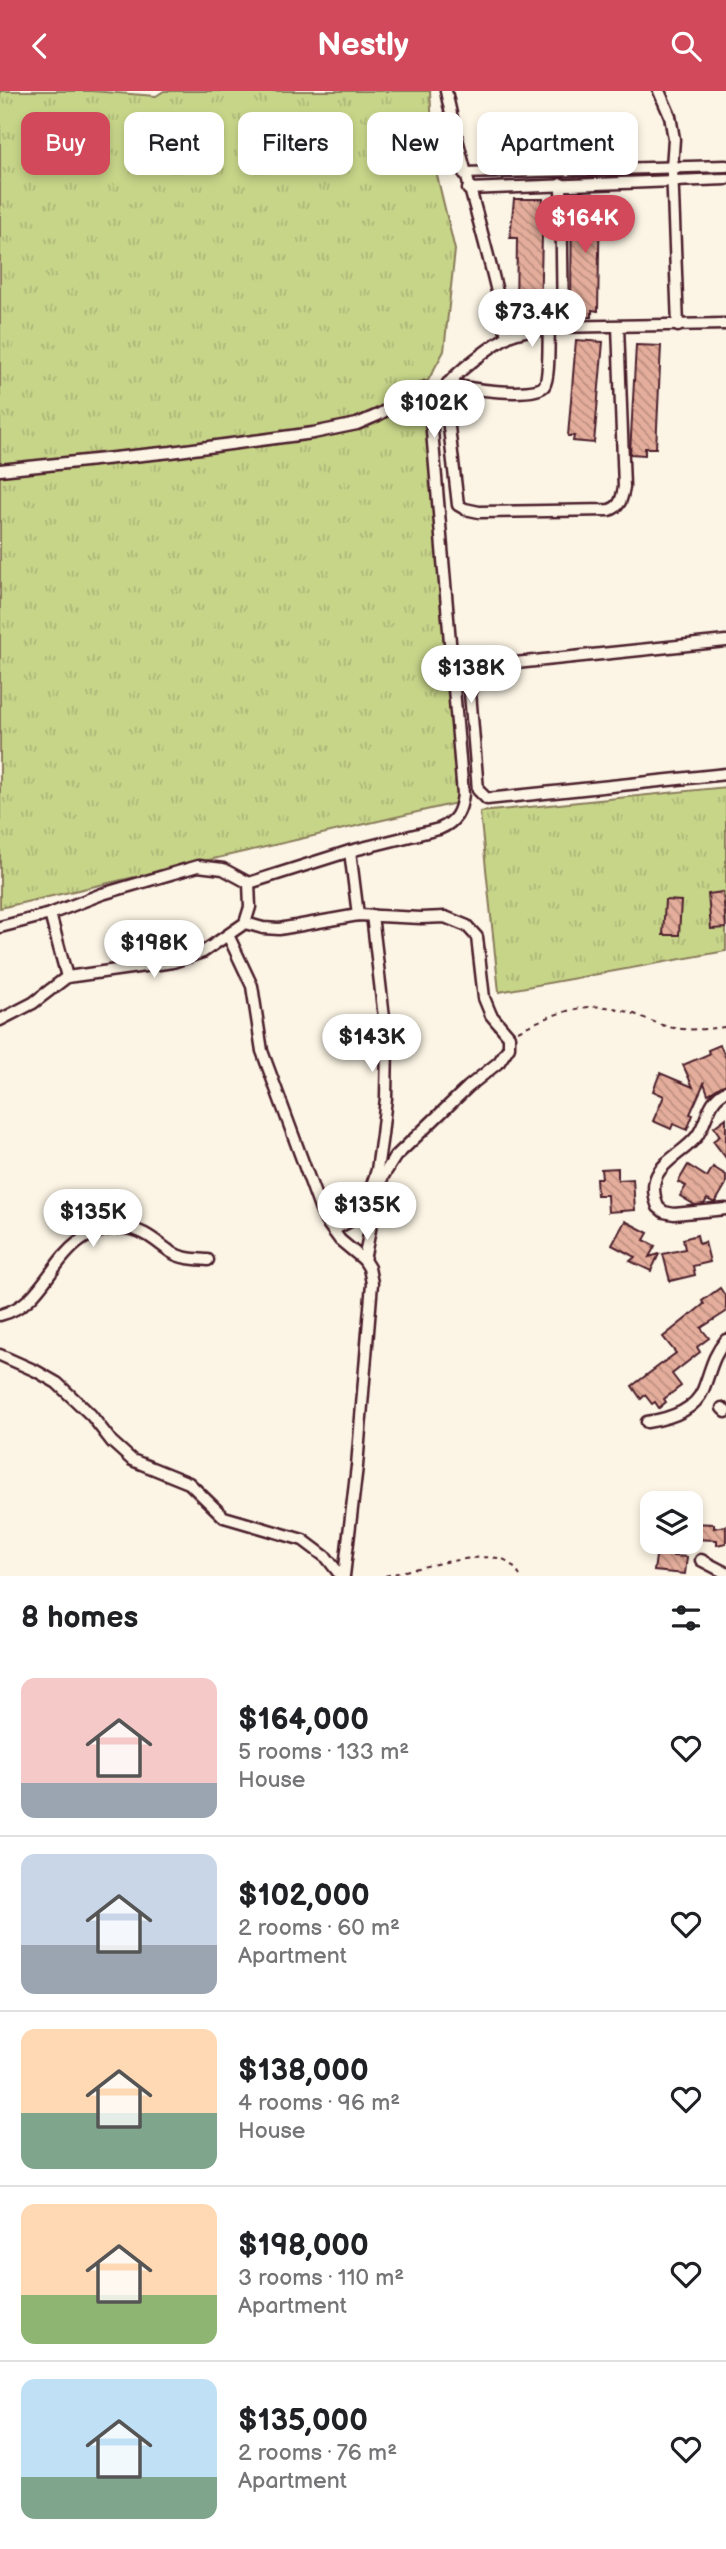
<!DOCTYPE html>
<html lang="en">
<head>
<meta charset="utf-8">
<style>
  :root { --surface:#fff; --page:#f2f2f2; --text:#202124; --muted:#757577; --line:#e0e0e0; --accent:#d1495b }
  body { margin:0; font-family:"Balsamiq Sans",sans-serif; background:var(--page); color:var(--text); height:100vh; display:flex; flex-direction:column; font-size:26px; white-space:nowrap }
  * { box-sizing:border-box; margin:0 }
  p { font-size:23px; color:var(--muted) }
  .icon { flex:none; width:38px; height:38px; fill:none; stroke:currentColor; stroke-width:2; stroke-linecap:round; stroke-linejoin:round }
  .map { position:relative; height:1485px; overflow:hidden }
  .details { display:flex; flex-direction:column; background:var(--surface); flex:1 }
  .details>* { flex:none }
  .top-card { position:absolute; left:21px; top:21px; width:684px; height:63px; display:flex; gap:14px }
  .buttons { position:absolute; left:640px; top:1400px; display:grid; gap:14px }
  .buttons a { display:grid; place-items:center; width:63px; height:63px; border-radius:14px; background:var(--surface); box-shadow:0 4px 10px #0003; font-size:35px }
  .price { position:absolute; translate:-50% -60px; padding:0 16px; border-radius:24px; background:#fff; color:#222; font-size:23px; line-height:46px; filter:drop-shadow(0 2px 4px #0008) }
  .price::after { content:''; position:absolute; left:50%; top:42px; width:21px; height:16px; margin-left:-10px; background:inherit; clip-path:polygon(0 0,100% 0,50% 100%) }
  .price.active { background:var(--accent); color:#fff }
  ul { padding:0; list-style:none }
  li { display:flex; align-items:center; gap:21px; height:175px; padding:0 21px }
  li+li { border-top:2px solid var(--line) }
  li span { display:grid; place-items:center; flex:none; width:196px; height:140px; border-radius:14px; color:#555 }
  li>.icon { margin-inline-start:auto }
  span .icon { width:84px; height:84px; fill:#fffc; stroke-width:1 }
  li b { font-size:30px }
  h2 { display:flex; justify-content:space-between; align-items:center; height:84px; padding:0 21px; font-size:30px }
  .pill { padding:0 24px; border-radius:14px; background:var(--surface); box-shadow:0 4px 10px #0003; font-size:24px; line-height:63px }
  .pill.active { background:var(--accent); color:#fff }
  header { display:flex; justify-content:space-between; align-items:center; height:91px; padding:0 21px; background:var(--accent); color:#fff; font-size:32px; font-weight:600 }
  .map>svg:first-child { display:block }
</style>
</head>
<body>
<header><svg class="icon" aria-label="back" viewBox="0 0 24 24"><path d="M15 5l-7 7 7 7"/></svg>Nestly<svg class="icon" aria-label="search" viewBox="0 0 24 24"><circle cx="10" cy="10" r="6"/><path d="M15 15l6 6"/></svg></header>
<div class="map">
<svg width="726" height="1485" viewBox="0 0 726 1485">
  <defs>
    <pattern id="grass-tufts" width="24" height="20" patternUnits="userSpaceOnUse" patternTransform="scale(1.75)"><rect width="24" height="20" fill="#c7d589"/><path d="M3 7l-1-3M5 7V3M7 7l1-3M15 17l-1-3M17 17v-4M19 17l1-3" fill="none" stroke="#acb676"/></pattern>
    <pattern id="building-back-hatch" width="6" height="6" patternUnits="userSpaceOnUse" patternTransform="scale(1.75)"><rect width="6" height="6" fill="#e5ae9c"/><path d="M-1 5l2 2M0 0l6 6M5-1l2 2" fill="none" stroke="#bc8d7f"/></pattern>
  </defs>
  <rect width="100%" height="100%" fill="#fcf5e5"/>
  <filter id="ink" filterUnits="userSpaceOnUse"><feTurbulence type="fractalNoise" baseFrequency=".0143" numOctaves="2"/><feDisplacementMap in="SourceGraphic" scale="14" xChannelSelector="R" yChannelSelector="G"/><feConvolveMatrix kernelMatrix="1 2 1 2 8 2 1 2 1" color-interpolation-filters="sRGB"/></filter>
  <g filter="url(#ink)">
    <g fill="url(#grass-tufts)" stroke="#887a5a" stroke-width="2">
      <path d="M 0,0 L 91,0 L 156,5 L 164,0 L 430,0 L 434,72 L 455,159 L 444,260 L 425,295 L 461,711 L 0,817 Z"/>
      <path d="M 726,696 L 726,860 L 499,901 L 480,721 Z"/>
    </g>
    <g fill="url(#building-back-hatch)" stroke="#4a1f2b" stroke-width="2">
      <path d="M 572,105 L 600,106 L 598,220 L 592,219 L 592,226 L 577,226 L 577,221 L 571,220 Z"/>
      <path d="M 514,108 L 543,108 L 540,222 L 516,222 L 517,147 L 510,147 Z"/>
      <path d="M 576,249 L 603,251 L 594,352 L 573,350 L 574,345 L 568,345 Z"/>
      <path d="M 636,254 L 661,255 L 656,357 L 645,357 L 645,364 L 630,363 Z"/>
      <path d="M 723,801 L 726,837 L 711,838 L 708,803 Z"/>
      <path d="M 665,809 L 681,810 L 679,844 L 663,844 Z"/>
      <path d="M 720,954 L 726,967 L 726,993 L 708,1003 L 704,992 L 690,1023 L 693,1024 L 687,1039 L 673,1033 L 671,1038 L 653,1030 L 664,1005 L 653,1000 L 660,982 L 693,996 L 683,974 L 709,963 L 708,959 Z"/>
      <path d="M 726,1027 L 726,1067 L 713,1050 L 720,1045 L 714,1036 Z"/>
      <path d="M 688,1074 L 707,1086 L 713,1076 L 726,1084 L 726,1093 L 715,1112 L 707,1108 L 704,1113 L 695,1114 L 680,1105 L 686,1095 L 678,1091 Z"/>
      <path d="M 618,1077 L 618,1089 L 633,1088 L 635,1119 L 608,1121 L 607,1104 L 597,1104 L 596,1087 L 602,1087 L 601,1078 Z"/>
      <path d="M 625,1130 L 648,1142 L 644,1149 L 655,1155 L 649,1166 L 659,1163 L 651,1180 L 630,1170 L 635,1166 L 612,1154 Z"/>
      <path d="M 697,1144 L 699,1153 L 705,1151 L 710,1171 L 693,1175 L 695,1184 L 670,1190 L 663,1163 L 685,1158 L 683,1148 Z"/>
      <path d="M 720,1197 L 726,1206 L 726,1221 L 701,1237 L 709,1247 L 697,1256 L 700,1261 L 672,1283 L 681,1295 L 664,1308 L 666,1311 L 659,1317 L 655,1311 L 652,1313 L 645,1304 L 641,1308 L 632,1295 L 676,1262 L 663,1246 L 704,1213 L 702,1210 Z"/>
      <path d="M 691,1432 L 714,1433 L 714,1437 L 726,1435 L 726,1452 L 717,1454 L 717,1449 L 691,1448 Z"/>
      <path d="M 658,1451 L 675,1451 L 673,1465 L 687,1466 L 685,1483 L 654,1480 Z"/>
    </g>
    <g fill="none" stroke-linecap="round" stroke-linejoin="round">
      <g stroke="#4a1f2b" stroke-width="15">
        <g id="minor">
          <path d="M 446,0 C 463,83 491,163 507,246"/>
          <path d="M 659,0 L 670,25 L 674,48 L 672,76 L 678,235"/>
          <path d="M 464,82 L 726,75"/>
          <path d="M 561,93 L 563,235"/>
          <path d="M 468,98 L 726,88"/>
          <path d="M 618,235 L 624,396 C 622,406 621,416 609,419 L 479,421 L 465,418 L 458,414 L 447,319 L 447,295 C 453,283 498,250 511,244 C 524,239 536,238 549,236 L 726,233"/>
          <path d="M 448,292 C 461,298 534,307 544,295 C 550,287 548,248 549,236"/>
          <path d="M 0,379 L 171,361 L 313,342 L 357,333 L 378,324 L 424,297 L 427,300 L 431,328 L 463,703 C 461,721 456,731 439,738 L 350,760 L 249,792 L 223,778 L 198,775 L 102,803 L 50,823 L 0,836"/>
          <path d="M 726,550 L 477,576 L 472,578 L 469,589 L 478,699 L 487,708 L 726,683"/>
          <path d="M 350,760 L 358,824"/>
          <path d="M 50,823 L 67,886"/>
          <path d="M 245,832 L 263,837 L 279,838 L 358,824 L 421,827 L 445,826 L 467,835 L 477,846 L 484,907 L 491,924 L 509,945 L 509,956 L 499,971 L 468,996 L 395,1066 L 383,1085 L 378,1098 L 364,1169"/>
          <path d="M 228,844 L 252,895 L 262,960 L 320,1117 L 326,1130 L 340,1149 L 364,1169 L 369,1177 L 372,1192 L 357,1375 L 344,1485"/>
          <path d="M 0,929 L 33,912 L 67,886 L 173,871 L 203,861 L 245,832 L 250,816 L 249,792"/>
          <path d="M 726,1000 C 707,1009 708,1030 697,1045 C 686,1060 665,1068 657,1084 C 652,1094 654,1107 658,1116 L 664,1121 L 674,1123 L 726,1118"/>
          <path d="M 333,1139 L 350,1130 L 368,1106 L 377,1079 L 382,1044 L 386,1007 L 387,952 L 372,824"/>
          <path d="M 0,1224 C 56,1210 51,1137 124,1137 C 144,1138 156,1151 171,1161 C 182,1168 196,1168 208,1169"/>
          <path d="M 0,1264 L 36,1280 L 57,1292 L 91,1324 L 112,1351 L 132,1369 L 189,1392 L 224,1426 L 303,1449 L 327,1467 L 341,1485"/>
          <path d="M 722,1317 L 726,1321"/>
          <path d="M 647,1331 C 667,1328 694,1320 703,1299 C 711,1279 712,1266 726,1249"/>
          <path d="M 701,1469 L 726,1482"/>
        </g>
      </g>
      <g stroke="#4a1f2b" stroke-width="2" stroke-dasharray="5 5" stroke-linecap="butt">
        <path d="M 518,940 C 544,927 576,913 606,916 C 626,918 643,927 662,934 C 682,941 705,938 726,936"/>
        <path d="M 385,1485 C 410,1479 483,1459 505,1469 C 512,1473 516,1479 520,1485"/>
      </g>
      <use href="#minor" stroke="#fcf5e5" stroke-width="10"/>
    </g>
  </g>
</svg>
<div class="buttons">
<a><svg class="icon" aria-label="layers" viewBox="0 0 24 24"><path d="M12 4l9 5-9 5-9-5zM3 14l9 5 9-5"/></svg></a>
</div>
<b class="price active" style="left:585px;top:164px">$164K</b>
<b class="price" style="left:532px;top:258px">$73.4K</b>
<b class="price" style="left:434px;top:349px">$102K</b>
<b class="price" style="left:471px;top:614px">$138K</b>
<b class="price" style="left:154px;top:889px">$198K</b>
<b class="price" style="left:372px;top:983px">$143K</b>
<b class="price" style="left:367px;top:1151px">$135K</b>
<b class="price" style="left:93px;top:1158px">$135K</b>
<div class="top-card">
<a class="pill active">Buy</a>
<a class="pill">Rent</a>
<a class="pill">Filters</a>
<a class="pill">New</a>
<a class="pill">Apartment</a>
</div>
</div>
<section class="details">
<h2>8 homes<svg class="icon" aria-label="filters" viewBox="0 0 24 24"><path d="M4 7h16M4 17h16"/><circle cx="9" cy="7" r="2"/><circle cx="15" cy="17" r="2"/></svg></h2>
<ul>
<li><span style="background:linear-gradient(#f6c9c9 75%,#9aa5b1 0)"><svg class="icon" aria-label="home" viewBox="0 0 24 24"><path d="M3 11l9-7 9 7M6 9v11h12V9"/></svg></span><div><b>$164,000</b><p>5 rooms · 133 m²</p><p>House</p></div><svg class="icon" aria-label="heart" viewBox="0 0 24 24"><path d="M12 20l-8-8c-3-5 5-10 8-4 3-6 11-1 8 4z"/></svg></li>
<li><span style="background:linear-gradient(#c9d6e8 65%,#9aa5b1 0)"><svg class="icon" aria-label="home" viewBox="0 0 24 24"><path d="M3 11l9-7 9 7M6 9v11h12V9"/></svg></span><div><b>$102,000</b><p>2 rooms · 60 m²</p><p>Apartment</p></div><svg class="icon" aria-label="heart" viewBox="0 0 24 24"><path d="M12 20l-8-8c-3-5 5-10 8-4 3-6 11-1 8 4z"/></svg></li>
<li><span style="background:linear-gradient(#ffd9b3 60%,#7fa58c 0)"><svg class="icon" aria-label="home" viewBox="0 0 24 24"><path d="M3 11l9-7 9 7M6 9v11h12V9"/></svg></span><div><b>$138,000</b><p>4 rooms · 96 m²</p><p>House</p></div><svg class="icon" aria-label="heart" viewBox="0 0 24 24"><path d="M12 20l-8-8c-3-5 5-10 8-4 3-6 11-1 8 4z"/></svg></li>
<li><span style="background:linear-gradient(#ffd9b3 65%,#8fb573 0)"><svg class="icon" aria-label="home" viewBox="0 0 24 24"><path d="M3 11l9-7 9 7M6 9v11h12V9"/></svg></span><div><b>$198,000</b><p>3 rooms · 110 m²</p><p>Apartment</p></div><svg class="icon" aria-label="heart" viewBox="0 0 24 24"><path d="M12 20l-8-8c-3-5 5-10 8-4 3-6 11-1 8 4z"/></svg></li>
<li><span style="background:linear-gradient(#bfe0f5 70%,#7fa58c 0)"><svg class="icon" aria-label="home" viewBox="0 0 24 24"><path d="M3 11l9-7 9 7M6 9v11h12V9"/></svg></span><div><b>$135,000</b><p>2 rooms · 76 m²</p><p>Apartment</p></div><svg class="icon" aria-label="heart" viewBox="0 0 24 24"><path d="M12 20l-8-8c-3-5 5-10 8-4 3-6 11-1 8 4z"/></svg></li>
</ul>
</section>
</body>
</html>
